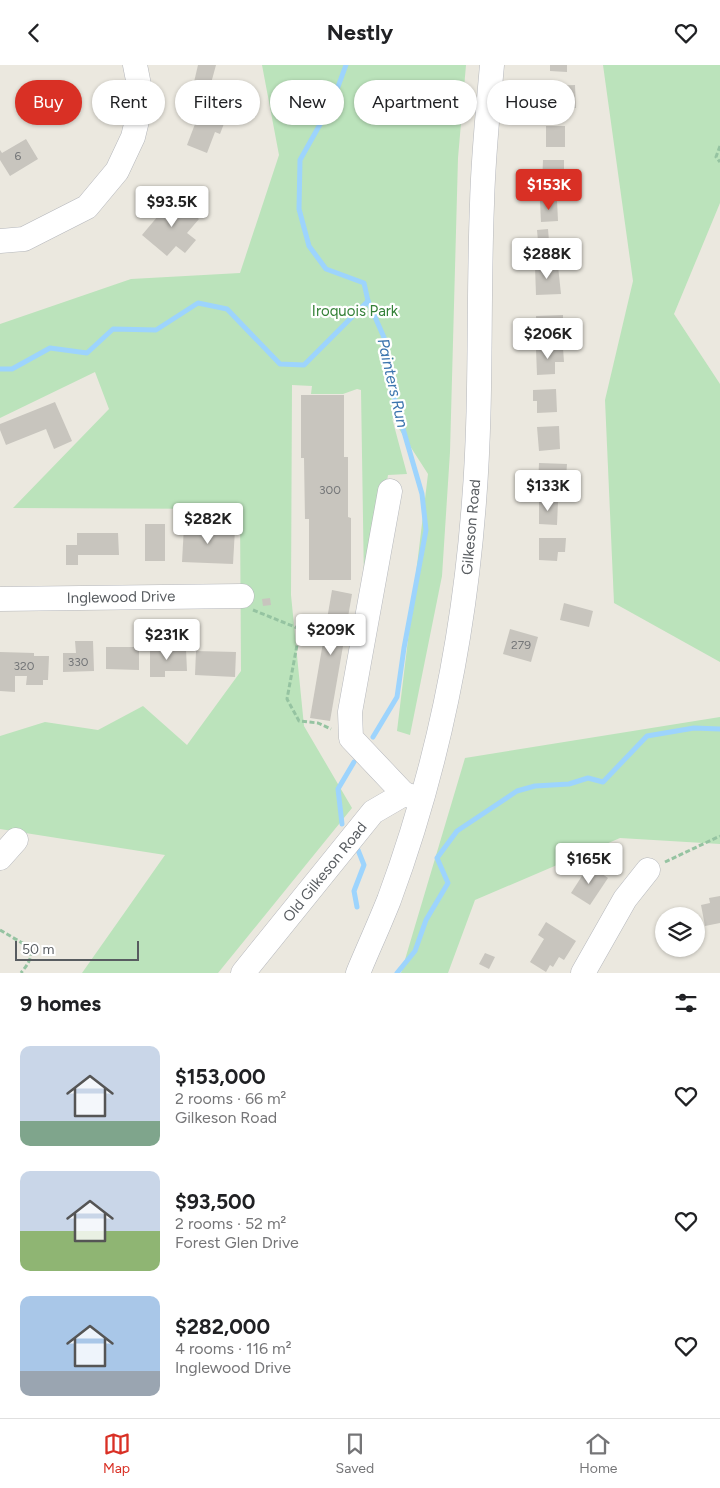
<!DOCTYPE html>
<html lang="en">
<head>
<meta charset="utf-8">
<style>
  :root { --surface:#fff; --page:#f6f6f6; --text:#202124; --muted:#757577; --line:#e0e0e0; --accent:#d93025 }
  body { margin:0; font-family:Figtree,sans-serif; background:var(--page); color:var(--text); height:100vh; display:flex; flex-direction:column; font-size:19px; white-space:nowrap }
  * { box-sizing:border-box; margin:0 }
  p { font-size:16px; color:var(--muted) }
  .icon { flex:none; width:28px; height:28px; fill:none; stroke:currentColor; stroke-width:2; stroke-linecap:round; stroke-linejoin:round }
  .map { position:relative; height:908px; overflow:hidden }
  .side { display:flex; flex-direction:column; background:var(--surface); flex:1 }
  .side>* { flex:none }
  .banner { position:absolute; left:15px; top:15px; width:690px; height:45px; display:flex; gap:10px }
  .buttons { position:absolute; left:655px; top:842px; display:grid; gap:10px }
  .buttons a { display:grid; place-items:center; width:50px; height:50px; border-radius:50%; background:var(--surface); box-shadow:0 1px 4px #0004; font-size:25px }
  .scale { position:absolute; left:15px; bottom:12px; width:124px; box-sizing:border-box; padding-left:5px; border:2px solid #585c60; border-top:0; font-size:14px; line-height:18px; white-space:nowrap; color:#585c60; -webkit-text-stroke:4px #fff; paint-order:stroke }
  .price { position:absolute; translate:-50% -42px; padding:0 11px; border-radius:5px; background:#fff; color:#222; font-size:16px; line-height:32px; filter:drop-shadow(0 1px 2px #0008) }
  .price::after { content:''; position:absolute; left:50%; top:30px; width:15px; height:11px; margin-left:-8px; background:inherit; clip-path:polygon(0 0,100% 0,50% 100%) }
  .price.selected { background:var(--accent); color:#fff }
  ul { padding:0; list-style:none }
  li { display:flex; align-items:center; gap:15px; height:125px; padding:0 20px }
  li span { display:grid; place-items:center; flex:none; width:140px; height:100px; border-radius:10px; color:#555 }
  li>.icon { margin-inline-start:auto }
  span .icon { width:60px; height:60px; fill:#fffc; stroke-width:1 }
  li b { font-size:21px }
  h2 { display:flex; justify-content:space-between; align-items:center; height:60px; padding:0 20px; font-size:21px }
  .chip { padding:0 18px; border-radius:22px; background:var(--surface); box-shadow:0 1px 4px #0004; font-size:18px; line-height:45px }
  .chip.selected { background:var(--accent); color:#fff }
  header { display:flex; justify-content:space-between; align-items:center; height:65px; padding:0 20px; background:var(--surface); font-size:22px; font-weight:700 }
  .menu { display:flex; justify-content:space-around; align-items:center; height:70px; border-top:1px solid var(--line); background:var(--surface); font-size:14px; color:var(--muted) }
  .menu a { display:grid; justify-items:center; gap:2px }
  .menu .selected { color:var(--accent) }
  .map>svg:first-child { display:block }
</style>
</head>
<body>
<header><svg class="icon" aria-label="back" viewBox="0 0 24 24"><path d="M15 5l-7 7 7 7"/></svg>Nestly<svg class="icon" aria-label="heart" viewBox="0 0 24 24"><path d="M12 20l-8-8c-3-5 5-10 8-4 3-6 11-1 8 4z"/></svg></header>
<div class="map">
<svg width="720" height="908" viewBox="0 0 720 908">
  <rect width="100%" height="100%" fill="#ebe8df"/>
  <g fill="#bbe3bb">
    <path d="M 262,0 L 466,0 L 458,93 L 450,387 L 442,511 L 410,670 L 397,666 L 428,409 L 392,353 L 407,409 L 388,410 L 371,510 L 364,518 L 361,325 L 357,324 L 343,329 L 311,329 L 312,321 L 292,320 L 291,530 L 304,661 L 352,743 L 218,908 L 82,908 L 165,790 L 0,764 L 0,671 L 45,657 L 98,665 L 143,641 L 187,680 L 241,606 L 240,444 L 13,443 L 109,344 L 95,307 L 0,353 L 0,259 L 131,214 L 240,208 L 279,90 Z"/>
    <path d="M 603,0 L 720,0 L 720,138 L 674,249 L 720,319 L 720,597 L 614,538 L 605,335 L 633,216 Z"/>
    <path d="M 720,652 L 720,779 L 620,773 L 475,835 L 448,908 L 401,908 L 465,693 Z"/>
  </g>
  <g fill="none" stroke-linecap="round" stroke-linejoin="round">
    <g stroke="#9dd4fd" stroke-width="5">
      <path d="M 346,0 L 332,38 L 300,95 L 299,144 L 309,181 L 326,204 L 364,218 L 368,236 L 386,277 L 395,336 L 422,429 L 426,465 L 404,583 L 397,632 L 373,672"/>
      <path d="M 0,304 L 12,304 L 50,283 L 87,288 L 113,264 L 156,265 L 198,238 L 227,244 L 280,299 L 304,300 L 368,236"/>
      <path d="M 342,759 L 338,724 L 354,697"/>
      <path d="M 357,842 L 354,826 L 364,800 L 358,785"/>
      <path d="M 397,908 L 415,886 L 426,855 L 448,818 L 437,793 L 457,766 L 517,726 L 535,721 L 569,719 L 588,713 L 603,717 L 647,671 L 694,663 L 720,664"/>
    </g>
  </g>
  <g fill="#c8c5be">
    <path d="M 198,0 L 216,0 L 210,22 L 194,17 Z"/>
    <path d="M 550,0 L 567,0 L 567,7 L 550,6 Z"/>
    <path d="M 575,20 L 576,43 L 548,44 L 547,21 Z"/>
    <path d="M 203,38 L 228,48 L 220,69 L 215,67 L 207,88 L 187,80 Z"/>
    <rect x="546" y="61" width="19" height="21"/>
    <path d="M 26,74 L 38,94 L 10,111 L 0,95 L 0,85 L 2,88 Z"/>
    <path d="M 543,95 L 564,95 L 564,119 L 542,119 Z"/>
    <path d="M 174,132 L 199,154 L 187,168 L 196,175 L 185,188 L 176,181 L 167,191 L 142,170 Z"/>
    <path d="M 557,135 L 558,156 L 541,157 L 540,136 Z"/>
    <path d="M 548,164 L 549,176 L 560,175 L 561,186 L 539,187 L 537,165 Z"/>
    <path d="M 535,201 L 558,201 L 561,229 L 536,230 Z"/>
    <path d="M 563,250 L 563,258 L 554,259 L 554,271 L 537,272 L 536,251 Z"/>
    <path d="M 563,283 L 564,297 L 555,297 L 555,309 L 537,310 L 536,284 Z"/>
    <path d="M 556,324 L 557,347 L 537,348 L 537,336 L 533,336 L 533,325 Z"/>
    <path d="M 301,330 L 344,330 L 344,392 L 348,392 L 348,452 L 351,453 L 351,515 L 309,515 L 309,454 L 305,454 L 304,393 L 301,393 Z"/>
    <path d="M 55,337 L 72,376 L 54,384 L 46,364 L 6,380 L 0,365 L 0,359 Z"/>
    <path d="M 559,361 L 560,384 L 539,386 L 537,362 Z"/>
    <path d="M 539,398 L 567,399 L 566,413 L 556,412 L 556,422 L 538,421 Z"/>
    <path d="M 539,435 L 558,436 L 557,460 L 539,459 Z"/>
    <rect x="145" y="459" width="20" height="37"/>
    <path d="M 184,461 L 235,464 L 233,499 L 182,497 Z"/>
    <path d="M 77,468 L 118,468 L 119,490 L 78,490 L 78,500 L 66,500 L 66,480 L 77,480 Z"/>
    <path d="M 539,473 L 566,473 L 565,487 L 558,487 L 557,496 L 539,495 Z"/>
    <path d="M 332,525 L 352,529 L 330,656 L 310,653 Z"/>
    <path d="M 270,533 L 271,540 L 263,541 L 262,534 Z"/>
    <path d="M 564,538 L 593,546 L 589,562 L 560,555 Z"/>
    <path d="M 510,564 L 538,572 L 531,597 L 503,589 Z"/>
    <path d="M 75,576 L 93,576 L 94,606 L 63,607 L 63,588 L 76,588 Z"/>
    <path d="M 106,582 L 139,582 L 139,605 L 106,604 Z"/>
    <path d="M 150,583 L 186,584 L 187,606 L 165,606 L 165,612 L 150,612 Z"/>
    <path d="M 196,586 L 236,587 L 235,612 L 195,610 Z"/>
    <path d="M 0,587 L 34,588 L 34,591 L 49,591 L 48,615 L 43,615 L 43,620 L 26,620 L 27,611 L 15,611 L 15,627 L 0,626 Z"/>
    <path d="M 589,800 L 608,813 L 590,840 L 571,828 Z"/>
    <path d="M 720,831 L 720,858 L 705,861 L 701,840 L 710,838 L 709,833 Z"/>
    <path d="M 546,857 L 576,876 L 564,895 L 559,892 L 553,902 L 550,900 L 546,907 L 530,897 L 544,874 L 538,870 Z"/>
    <path d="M 485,888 L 495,892 L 489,904 L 479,899 Z"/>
  </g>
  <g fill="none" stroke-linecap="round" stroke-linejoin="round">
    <g stroke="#b5b7bc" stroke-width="25">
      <g id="minor">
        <path d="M 0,176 L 24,174 L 87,142 L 117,106 L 133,72 L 142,35 L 135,0"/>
        <path d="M 390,426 L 350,647 L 351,673 L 404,729"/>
        <path d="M 0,534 L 242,531"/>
        <path d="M 0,793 L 16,775"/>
        <path d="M 243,908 L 373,747 L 404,729 L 420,734"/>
        <path d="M 358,908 C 368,884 379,860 389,835 C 436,708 464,572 474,437 C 482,338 478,238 482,139 C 483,93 488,46 492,0"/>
        <path d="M 583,908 L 625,834 L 648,805"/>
      </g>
    </g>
    <g stroke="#95c3a1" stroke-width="3" stroke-dasharray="5 2.5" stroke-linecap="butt">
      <path d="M 720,81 L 716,92 L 720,97"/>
      <path d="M 253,545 L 300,564 L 287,634 L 299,656 L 318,658 L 331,664"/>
      <path d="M 665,797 L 720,771"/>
      <path d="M 0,865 L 29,882 C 34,892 27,900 21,908"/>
    </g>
    <use href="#minor" stroke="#fff" stroke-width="24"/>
  </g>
  <g text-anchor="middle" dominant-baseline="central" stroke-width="4.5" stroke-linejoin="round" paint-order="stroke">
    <g font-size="12" fill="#747678">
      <text x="18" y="91">6</text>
      <text x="330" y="425">300</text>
      <text x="521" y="580">279</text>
      <text x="78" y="597">330</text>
      <text x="24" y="601">320</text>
    </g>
    <g font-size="15" fill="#358138" stroke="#fff">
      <text x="355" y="246">Iroquois Park</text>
    </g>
    <g font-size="15" fill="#585c60" stroke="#fff">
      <text transform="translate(471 462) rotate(-85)">Gilkeson Road</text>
      <text transform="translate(121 532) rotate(-1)">Inglewood Drive</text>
      <text transform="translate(325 807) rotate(-51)">Old Gilkeson Road</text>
    </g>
    <g font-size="16" font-style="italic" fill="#3c75ae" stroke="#fff">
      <text transform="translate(393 318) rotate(77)">Painters Run</text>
    </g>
  </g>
</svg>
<div class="buttons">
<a><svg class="icon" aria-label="layers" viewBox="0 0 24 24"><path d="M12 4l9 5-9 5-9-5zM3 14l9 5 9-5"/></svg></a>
</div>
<div class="scale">50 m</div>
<b class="price selected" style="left:549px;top:146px">$153K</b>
<b class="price" style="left:172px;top:163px">$93.5K</b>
<b class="price" style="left:547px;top:215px">$288K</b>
<b class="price" style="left:548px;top:295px">$206K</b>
<b class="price" style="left:548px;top:447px">$133K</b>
<b class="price" style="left:208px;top:480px">$282K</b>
<b class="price" style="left:331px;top:591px">$209K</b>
<b class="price" style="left:167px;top:596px">$231K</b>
<b class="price" style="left:589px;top:820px">$165K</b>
<div class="banner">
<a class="chip selected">Buy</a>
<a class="chip">Rent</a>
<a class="chip">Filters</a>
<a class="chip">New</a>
<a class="chip">Apartment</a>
<a class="chip">House</a>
</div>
</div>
<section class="side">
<h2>9 homes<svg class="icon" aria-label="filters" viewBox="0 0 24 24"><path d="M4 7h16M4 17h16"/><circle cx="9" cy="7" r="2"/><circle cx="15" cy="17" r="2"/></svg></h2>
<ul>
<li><span style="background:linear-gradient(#c9d6e8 75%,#7fa58c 0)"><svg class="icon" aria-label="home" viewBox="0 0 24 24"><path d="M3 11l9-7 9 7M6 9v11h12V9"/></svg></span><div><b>$153,000</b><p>2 rooms · 66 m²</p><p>Gilkeson Road</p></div><svg class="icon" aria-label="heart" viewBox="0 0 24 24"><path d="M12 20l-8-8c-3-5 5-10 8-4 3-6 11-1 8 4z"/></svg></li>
<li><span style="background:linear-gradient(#c9d6e8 60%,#8fb573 0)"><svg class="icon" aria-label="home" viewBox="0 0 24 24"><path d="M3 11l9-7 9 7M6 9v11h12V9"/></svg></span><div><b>$93,500</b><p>2 rooms · 52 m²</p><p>Forest Glen Drive</p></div><svg class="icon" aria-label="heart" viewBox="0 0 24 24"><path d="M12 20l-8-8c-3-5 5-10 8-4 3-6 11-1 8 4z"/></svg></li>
<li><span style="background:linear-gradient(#a9c7e8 75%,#9aa5b1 0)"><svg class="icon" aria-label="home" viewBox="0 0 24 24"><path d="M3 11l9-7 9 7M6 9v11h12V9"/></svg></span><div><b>$282,000</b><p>4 rooms · 116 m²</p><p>Inglewood Drive</p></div><svg class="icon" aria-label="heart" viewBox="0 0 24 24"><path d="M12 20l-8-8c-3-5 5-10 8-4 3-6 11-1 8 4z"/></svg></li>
</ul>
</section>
<nav class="menu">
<a class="selected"><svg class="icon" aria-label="map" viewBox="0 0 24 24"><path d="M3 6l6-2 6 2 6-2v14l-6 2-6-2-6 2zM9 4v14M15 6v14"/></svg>Map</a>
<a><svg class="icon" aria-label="saved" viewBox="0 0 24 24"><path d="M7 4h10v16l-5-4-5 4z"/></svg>Saved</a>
<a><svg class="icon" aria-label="home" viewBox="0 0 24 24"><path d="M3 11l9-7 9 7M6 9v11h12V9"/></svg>Home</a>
</nav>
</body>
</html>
